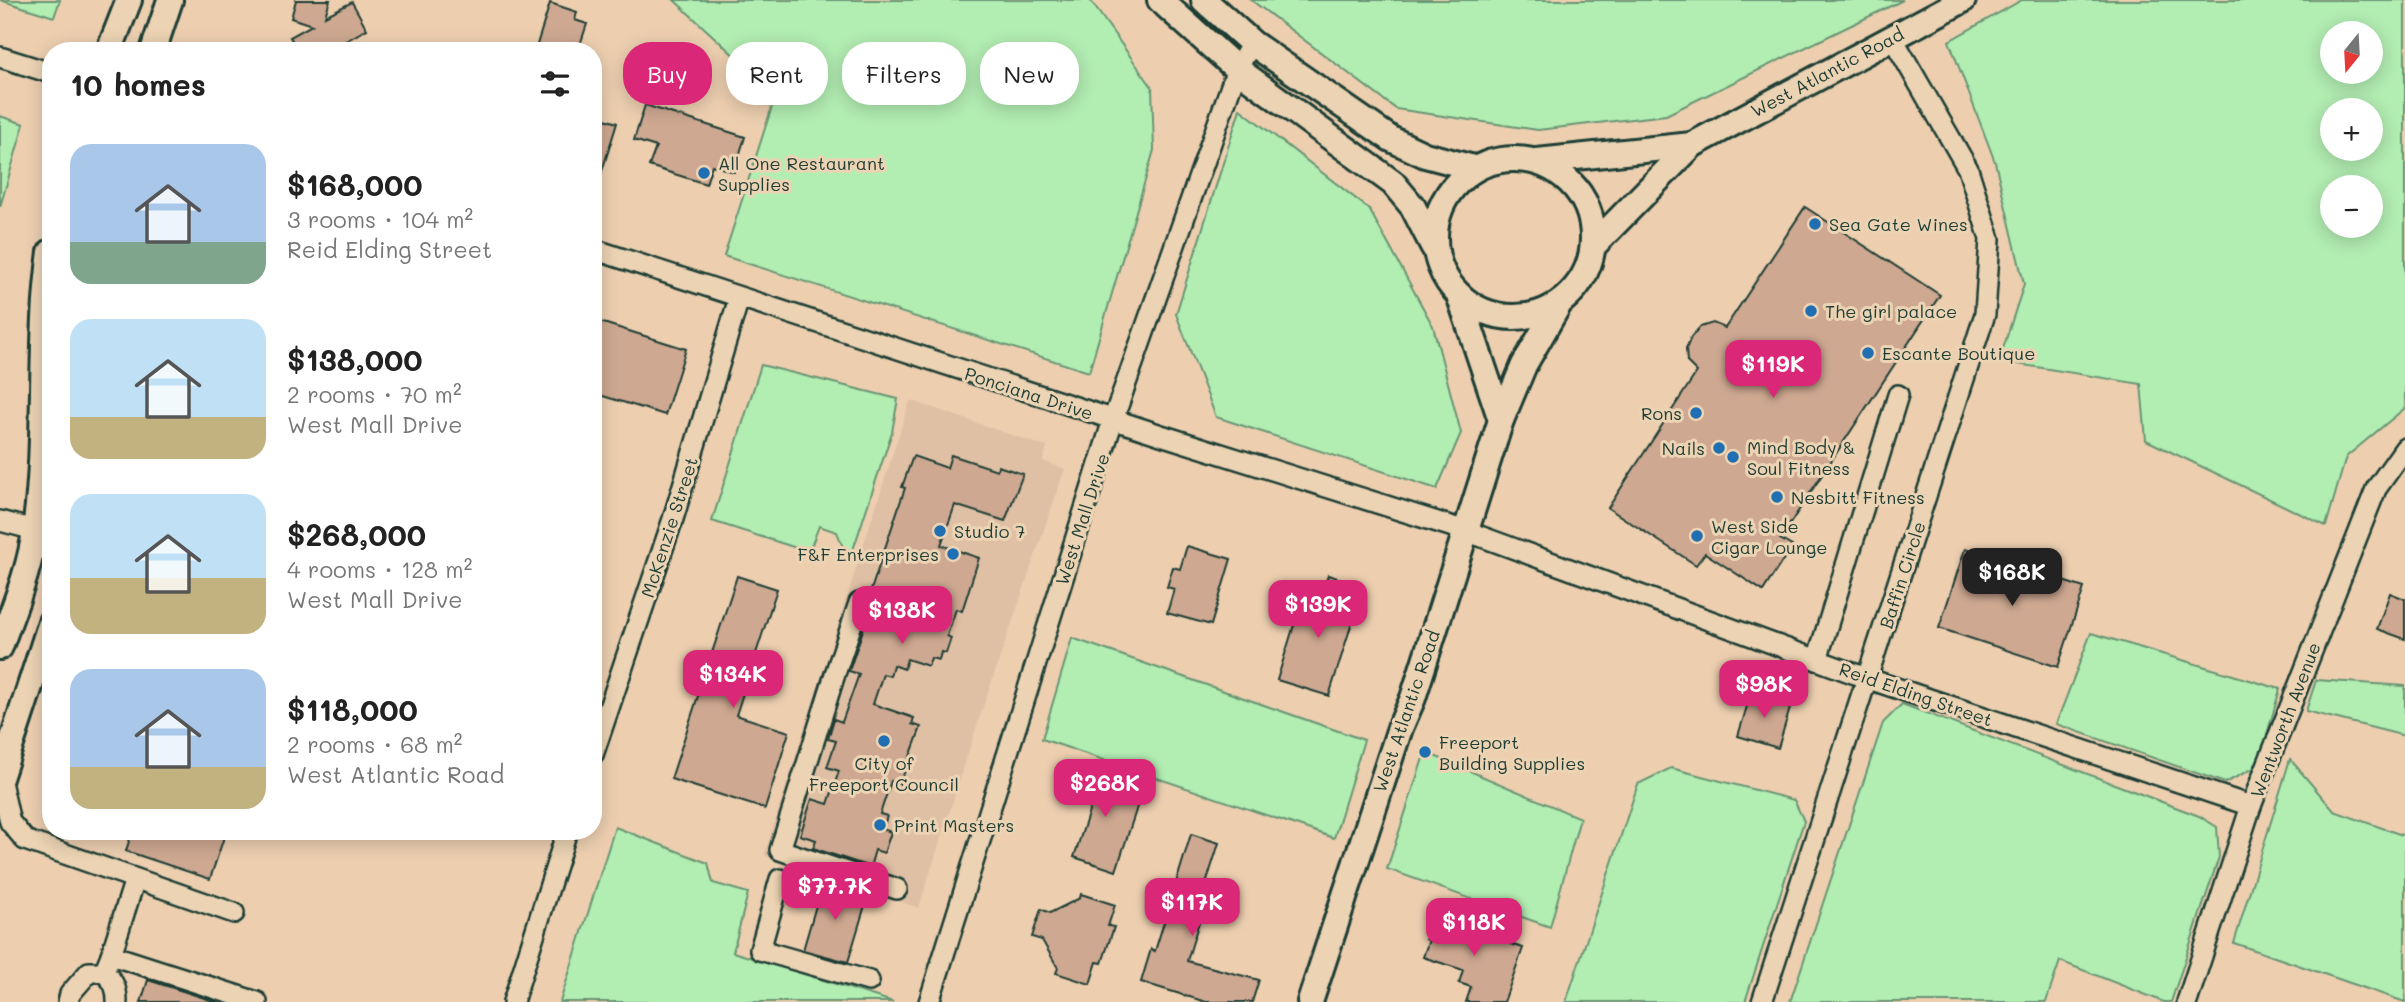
<!DOCTYPE html>
<html lang="en">
<head>
<meta charset="utf-8">
<style>
  :root { --surface:#fff; --page:#f2f2f2; --text:#222; --muted:#767676; --accent:#db2777 }
  body { margin:0; font-family:Mali,sans-serif; background:var(--page); color:var(--text); height:100vh; display:flex; flex-direction:column; font-size:26px; white-space:nowrap }
  * { box-sizing:border-box; margin:0 }
  p { font-size:23px; color:var(--muted) }
  .icon { flex:none; width:38px; height:38px; fill:none; stroke:currentColor; stroke-width:2; stroke-linecap:round; stroke-linejoin:round }
  .map { position:relative; flex:1; overflow:hidden }
  .details { position:absolute; left:42px; top:42px; width:560px; height:798px; display:flex; flex-direction:column; background:var(--surface); border-radius:28px; box-shadow:0 4px 18px #0003 }
  .details>* { flex:none }
  .guide { position:absolute; left:623px; top:42px; width:665px; height:63px; display:flex; gap:14px }
  .needle { width:46px; rotate:198deg }
  .buttons { position:absolute; left:2320px; top:21px; display:grid; gap:14px }
  .buttons a { display:grid; place-items:center; width:63px; height:63px; border-radius:50%; background:var(--surface); box-shadow:0 4px 18px #0003; font-size:35px }
  .price { position:absolute; translate:-50% -60px; padding:0 16px; border-radius:14px; background:var(--accent); color:#fff; font-size:23px; line-height:46px; filter:drop-shadow(0 2px 4px #0008) }
  .price::after { content:''; position:absolute; left:50%; top:42px; width:21px; height:16px; margin-left:-10px; background:inherit; clip-path:polygon(0 0,100% 0,50% 100%) }
  .price.current { background:#222; color:#fff }
  ul { padding:0; list-style:none }
  li { display:flex; align-items:center; gap:21px; height:175px; padding:0 28px }
  li span { display:grid; place-items:center; flex:none; width:196px; height:140px; border-radius:21px; color:#555 }
  li>.icon { margin-inline-start:auto }
  span .icon { width:84px; height:84px; fill:#fffc; stroke-width:1 }
  li b { font-size:30px }
  h2 { display:flex; justify-content:space-between; align-items:center; height:84px; padding:0 28px; font-size:30px }
  .pill { padding:0 24px; border-radius:28px; background:var(--surface); box-shadow:0 4px 18px #0003; font-size:24px; line-height:63px }
  .pill.current { background:var(--accent); color:#fff }
  .map>svg:first-child { display:block }
</style>
</head>
<body>
<div class="map">
<svg width="2405" height="1002" viewBox="0 0 2405 1002">
  <rect width="100%" height="100%" fill="#edcfb0"/>
  <filter id="ink" filterUnits="userSpaceOnUse"><feTurbulence type="fractalNoise" baseFrequency=".0143" numOctaves="2"/><feDisplacementMap in="SourceGraphic" scale="14" xChannelSelector="R" yChannelSelector="G"/><feConvolveMatrix kernelMatrix="1 2 1 2 8 2 1 2 1" color-interpolation-filters="sRGB"/></filter>
  <g filter="url(#ink)">
    <path fill="#e0c0a5" d="M 910,400 L 1047,447 L 1043,461 L 1065,469 L 980,716 L 919,908 L 764,855 Z"/>
    <g fill="#b2edb2" stroke="#689573" stroke-width="2" fill-rule="evenodd">
      <path d="M 0,0 L 60,0 L 54,17 Z"/>
      <path d="M 674,0 L 1090,0 L 1152,87 L 1154,150 L 1089,372 L 724,256 L 776,94 Z"/>
      <path d="M 1251,0 L 1903,0 L 1666,115 L 1538,130 L 1396,109 Z"/>
      <path d="M 2022,0 L 2405,0 L 2405,408 L 2346,457 L 2326,526 L 2146,440 L 2141,384 L 1999,361 L 2024,284 L 1995,162 L 1949,41 ZM 2333,33 L 2371,33 L 2371,72 L 2333,72 ZM 2333,110 L 2371,110 L 2371,149 L 2333,149 ZM 2333,187 L 2371,187 L 2371,226 L 2333,226 Z"/>
      <path d="M 1240,109 L 1369,209 L 1433,326 L 1461,433 L 1437,489 L 1216,417 L 1176,314 Z"/>
      <path d="M 0,116 L 24,124 L 0,207 Z"/>
      <path d="M 761,365 L 898,399 L 892,432 L 849,562 L 837,532 L 819,526 L 809,552 L 712,521 Z"/>
      <path d="M 2091,633 L 2280,689 L 2258,766 L 2225,783 L 2056,724 Z"/>
      <path d="M 1072,638 L 1364,740 L 1334,838 L 1042,739 Z"/>
      <path d="M 2316,680 L 2405,686 L 2405,736 L 2306,711 Z"/>
      <path d="M 1902,704 L 2199,816 L 2217,827 L 2219,857 L 2171,1002 L 2164,1002 L 2060,961 L 2046,1002 L 1790,1002 L 1883,723 Z"/>
      <path d="M 1425,752 L 1580,818 L 1550,927 L 1387,869 Z"/>
      <path d="M 2290,759 L 2334,811 L 2405,836 L 2405,1002 L 2234,943 Z"/>
      <path d="M 1671,768 L 1794,800 L 1804,821 L 1745,1002 L 1566,1002 L 1638,784 Z"/>
      <path d="M 615,827 L 708,863 L 713,883 L 748,893 L 733,952 L 893,1002 L 560,1002 Z"/>
    </g>
    <g fill="#cea891" stroke="#1f3d34" stroke-width="2">
      <path d="M 296,0 L 330,0 L 325,16 L 352,2 L 367,29 L 344,42 L 362,48 L 362,51 L 299,51 L 290,37 L 312,25 L 291,18 Z"/>
      <path d="M 550,3 L 577,12 L 575,20 L 587,24 L 578,51 L 535,51 Z"/>
      <path d="M 645,105 L 745,137 L 734,172 L 712,165 L 706,184 L 649,166 L 656,147 L 634,140 Z"/>
      <path d="M 593,115 L 617,123 L 597,187 L 593,186 Z"/>
      <path d="M 1805,207 L 1940,295 L 1780,539 L 1792,546 L 1763,591 L 1705,553 L 1696,565 L 1608,508 L 1697,372 L 1687,362 L 1686,349 L 1691,337 L 1700,327 L 1713,323 L 1725,328 Z"/>
      <path d="M 597,321 L 686,349 L 665,415 L 593,393 L 593,332 Z"/>
      <path d="M 951,455 L 997,470 L 998,466 L 1023,474 L 1005,521 L 955,505 L 941,545 L 979,558 L 962,611 L 956,609 L 947,636 L 951,638 L 946,653 L 941,652 L 939,660 L 931,658 L 928,666 L 907,659 L 904,669 L 893,665 L 890,676 L 883,674 L 873,704 L 914,718 L 912,724 L 921,727 L 900,784 L 891,781 L 880,814 L 887,816 L 883,829 L 891,832 L 884,853 L 875,850 L 870,867 L 813,848 L 816,840 L 800,835 L 812,799 L 828,804 L 839,771 L 827,767 L 836,741 L 828,739 L 834,719 L 842,722 L 859,674 L 849,671 L 871,607 L 869,596 L 905,488 L 902,487 L 913,456 L 947,468 Z"/>
      <path d="M 1187,546 L 1231,559 L 1211,625 L 1167,613 L 1174,589 L 1167,587 L 1173,567 L 1180,569 Z"/>
      <path d="M 1965,549 L 2084,588 L 2058,667 L 1939,628 Z"/>
      <path d="M 1328,575 L 1350,582 L 1342,609 L 1355,613 L 1329,696 L 1277,680 L 1303,596 L 1320,602 Z"/>
      <path d="M 737,576 L 777,589 L 736,715 L 789,732 L 765,809 L 671,779 Z"/>
      <path d="M 2390,593 L 2405,599 L 2405,639 L 2377,629 Z"/>
      <path d="M 1751,693 L 1791,705 L 1778,748 L 1738,736 Z"/>
      <path d="M 1080,771 L 1142,792 L 1116,871 L 1074,857 L 1091,805 L 1071,799 Z"/>
      <path d="M 132,831 L 226,831 L 210,879 L 126,851 Z"/>
      <path d="M 1191,834 L 1219,843 L 1206,884 L 1210,886 L 1187,961 L 1259,980 L 1252,1002 L 1206,1002 L 1141,982 L 1151,949 L 1155,951 Z"/>
      <path d="M 824,878 L 854,888 L 851,897 L 866,902 L 848,962 L 803,950 Z"/>
      <path d="M 1081,894 L 1115,905 L 1108,926 L 1114,927 L 1102,963 L 1097,962 L 1090,984 L 1056,973 L 1058,968 L 1042,940 L 1032,937 L 1041,909 L 1050,913 L 1080,898 Z"/>
      <path d="M 1438,913 L 1480,927 L 1478,934 L 1523,948 L 1504,1002 L 1466,1002 L 1471,987 L 1459,983 L 1463,970 L 1423,957 L 1429,940 L 1426,939 L 1432,921 L 1435,923 Z"/>
      <path d="M 148,980 L 217,1002 L 141,1002 Z"/>
    </g>
    <g fill="none" stroke-linecap="round" stroke-linejoin="round">
      <g stroke="#1f3d34" stroke-width="24">
        <g id="minor">
          <path d="M 0,57 L 51,73"/>
          <path d="M 593,249 L 1161,435 L 1466,531 L 1869,679 L 2251,806"/>
          <path d="M 0,521 L 35,530 L 51,530"/>
          <path d="M 859,603 L 835,674 L 780,850 L 897,889"/>
          <path d="M 1817,660 L 1898,395"/>
          <path d="M 593,755 L 673,519 L 739,298"/>
          <path d="M 0,777 L 10,822 L 25,840 L 234,913"/>
          <path d="M 780,879 L 760,950 L 869,981"/>
          <path d="M 111,955 L 135,879"/>
          <path d="M 104,972 L 111,955 L 257,1002"/>
          <path d="M 68,1002 L 70,994 L 89,972 L 104,972 C 114,982 117,988 117,1002"/>
          <path d="M 513,1002 L 567,831"/>
          <path d="M 929,1002 L 1113,420 L 1237,69 L 1252,43"/>
          <path d="M 1762,1002 L 1985,314 L 1990,239 L 1968,169 L 1892,37"/>
          <path d="M 2187,1002 L 2251,806 L 2376,489 L 2405,448"/>
        </g>
      </g>
      <g stroke="#1f3d34" stroke-width="30">
        <g id="major">
          <path d="M 1160,0 L 1237,69 L 1393,183 L 1413,207 L 1433,246"/>
          <path d="M 1204,0 L 1252,43 L 1391,139 L 1425,155 L 1474,168"/>
          <path d="M 109,51 L 129,0"/>
          <path d="M 153,51 L 170,0"/>
          <circle cx="1514" cy="238" r="79"/>
          <path d="M 1537,161 L 1692,145"/>
          <path d="M 1594,245 L 1692,145 L 1963,0"/>
          <path d="M 1459,295 L 1501,420"/>
          <path d="M 0,647 C 13,609 30,570 35,530 C 48,438 38,345 51,252"/>
          <path d="M 0,778 L 51,622"/>
          <path d="M 1310,1002 L 1400,728 L 1413,698 L 1501,420 L 1524,365 L 1559,304"/>
        </g>
      </g>
      <use href="#minor" stroke="#ebd3b3" stroke-width="19"/>
      <use href="#major" stroke="#ebd3b3" stroke-width="24"/>
    </g>
  </g>
  <g fill="#1f6fb2" stroke="#ebd3b3" stroke-width="2.5">
    <circle cx="704" cy="173" r="7"/>
    <circle cx="1815" cy="224" r="7"/>
    <circle cx="1811" cy="311" r="7"/>
    <circle cx="1868" cy="353" r="7"/>
    <circle cx="1696" cy="413" r="7"/>
    <circle cx="1719" cy="448" r="7"/>
    <circle cx="1733" cy="457" r="7"/>
    <circle cx="1777" cy="497" r="7"/>
    <circle cx="940" cy="531" r="7"/>
    <circle cx="1697" cy="536" r="7"/>
    <circle cx="953" cy="554" r="7"/>
    <circle cx="884" cy="741" r="7"/>
    <circle cx="1425" cy="752" r="7"/>
    <circle cx="880" cy="825" r="7"/>
  </g>
  <g text-anchor="middle" dominant-baseline="central" stroke-width="6" stroke-linejoin="round" paint-order="stroke">
    <g font-size="18" fill="#1f3d34" stroke="#ebd3b3">
      <text transform="translate(1827 72) rotate(-28)">West Atlantic Road</text>
      <text transform="translate(1029 393) rotate(18)">Ponciana Drive</text>
      <text transform="translate(1082 519) rotate(-72)">West Mall Drive</text>
      <text transform="translate(669 527) rotate(-72)">McKenzie Street</text>
      <text transform="translate(1902 575) rotate(-72)">Baffin Circle</text>
      <text transform="translate(1916 694) rotate(19)">Reid Elding Street</text>
      <text transform="translate(1406 711) rotate(-71)">West Atlantic Road</text>
      <text transform="translate(2285 720) rotate(-69)">Wentworth Avenue</text>
    </g>
    <g font-size="18" fill="#1f3d34" stroke="#ebd3b3" text-anchor="start">
      <text x="718" y="163">All One Restaurant<tspan x="718" dy="21">Supplies</tspan></text>
      <text x="1829" y="224">Sea Gate Wines</text>
      <text x="1825" y="311">The girl palace</text>
      <text x="1882" y="353">Escante Boutique</text>
      <text x="1682" y="413" text-anchor="end">Rons</text>
      <text x="1747" y="447">Mind Body &amp;<tspan x="1747" dy="21">Soul Fitness</tspan></text>
      <text x="1705" y="448" text-anchor="end">Nails</text>
      <text x="1791" y="497">Nesbitt Fitness</text>
      <text x="1711" y="526">West Side<tspan x="1711" dy="21">Cigar Lounge</tspan></text>
      <text x="954" y="531">Studio 7</text>
      <text x="939" y="554" text-anchor="end">F&amp;F Enterprises</text>
      <text x="1439" y="742">Freeport<tspan x="1439" dy="21">Building Supplies</tspan></text>
      <text x="884" y="763" text-anchor="middle">City of<tspan x="884" dy="21">Freeport Council</tspan></text>
      <text x="894" y="825">Print Masters</text>
    </g>
  </g>
</svg>
<div class="buttons">
<a><svg class="needle" viewBox="-14 -14 28 28"><path d="M0-13l5 13h-10z" fill="#e53935"/><path d="M0 13l5-13h-10z" fill="#767676"/></svg></a>
<a>+</a>
<a>−</a>
</div>
<b class="price" style="left:1773px;top:400px">$119K</b>
<b class="price current" style="left:2012px;top:608px">$168K</b>
<b class="price" style="left:1318px;top:640px">$139K</b>
<b class="price" style="left:902px;top:646px">$138K</b>
<b class="price" style="left:733px;top:710px">$134K</b>
<b class="price" style="left:1764px;top:720px">$98K</b>
<b class="price" style="left:1105px;top:819px">$268K</b>
<b class="price" style="left:835px;top:922px">$77.7K</b>
<b class="price" style="left:1192px;top:938px">$117K</b>
<b class="price" style="left:1474px;top:958px">$118K</b>
<div class="guide">
<a class="pill current">Buy</a>
<a class="pill">Rent</a>
<a class="pill">Filters</a>
<a class="pill">New</a>
</div>
<section class="details">
<h2>10 homes<svg class="icon" aria-label="filters" viewBox="0 0 24 24"><path d="M4 7h16M4 17h16"/><circle cx="9" cy="7" r="2"/><circle cx="15" cy="17" r="2"/></svg></h2>
<ul>
<li><span style="background:linear-gradient(#a9c7e8 70%,#7fa58c 0)"><svg class="icon" aria-label="home" viewBox="0 0 24 24"><path d="M3 11l9-7 9 7M6 9v11h12V9"/></svg></span><div><b>$168,000</b><p>3 rooms · 104 m²</p><p>Reid Elding Street</p></div></li>
<li><span style="background:linear-gradient(#bfe0f5 70%,#c2b280 0)"><svg class="icon" aria-label="home" viewBox="0 0 24 24"><path d="M3 11l9-7 9 7M6 9v11h12V9"/></svg></span><div><b>$138,000</b><p>2 rooms · 70 m²</p><p>West Mall Drive</p></div></li>
<li><span style="background:linear-gradient(#bfe0f5 60%,#c2b280 0)"><svg class="icon" aria-label="home" viewBox="0 0 24 24"><path d="M3 11l9-7 9 7M6 9v11h12V9"/></svg></span><div><b>$268,000</b><p>4 rooms · 128 m²</p><p>West Mall Drive</p></div></li>
<li><span style="background:linear-gradient(#a9c7e8 70%,#c2b280 0)"><svg class="icon" aria-label="home" viewBox="0 0 24 24"><path d="M3 11l9-7 9 7M6 9v11h12V9"/></svg></span><div><b>$118,000</b><p>2 rooms · 68 m²</p><p>West Atlantic Road</p></div></li>
</ul>
</section>
</div>
</body>
</html>
